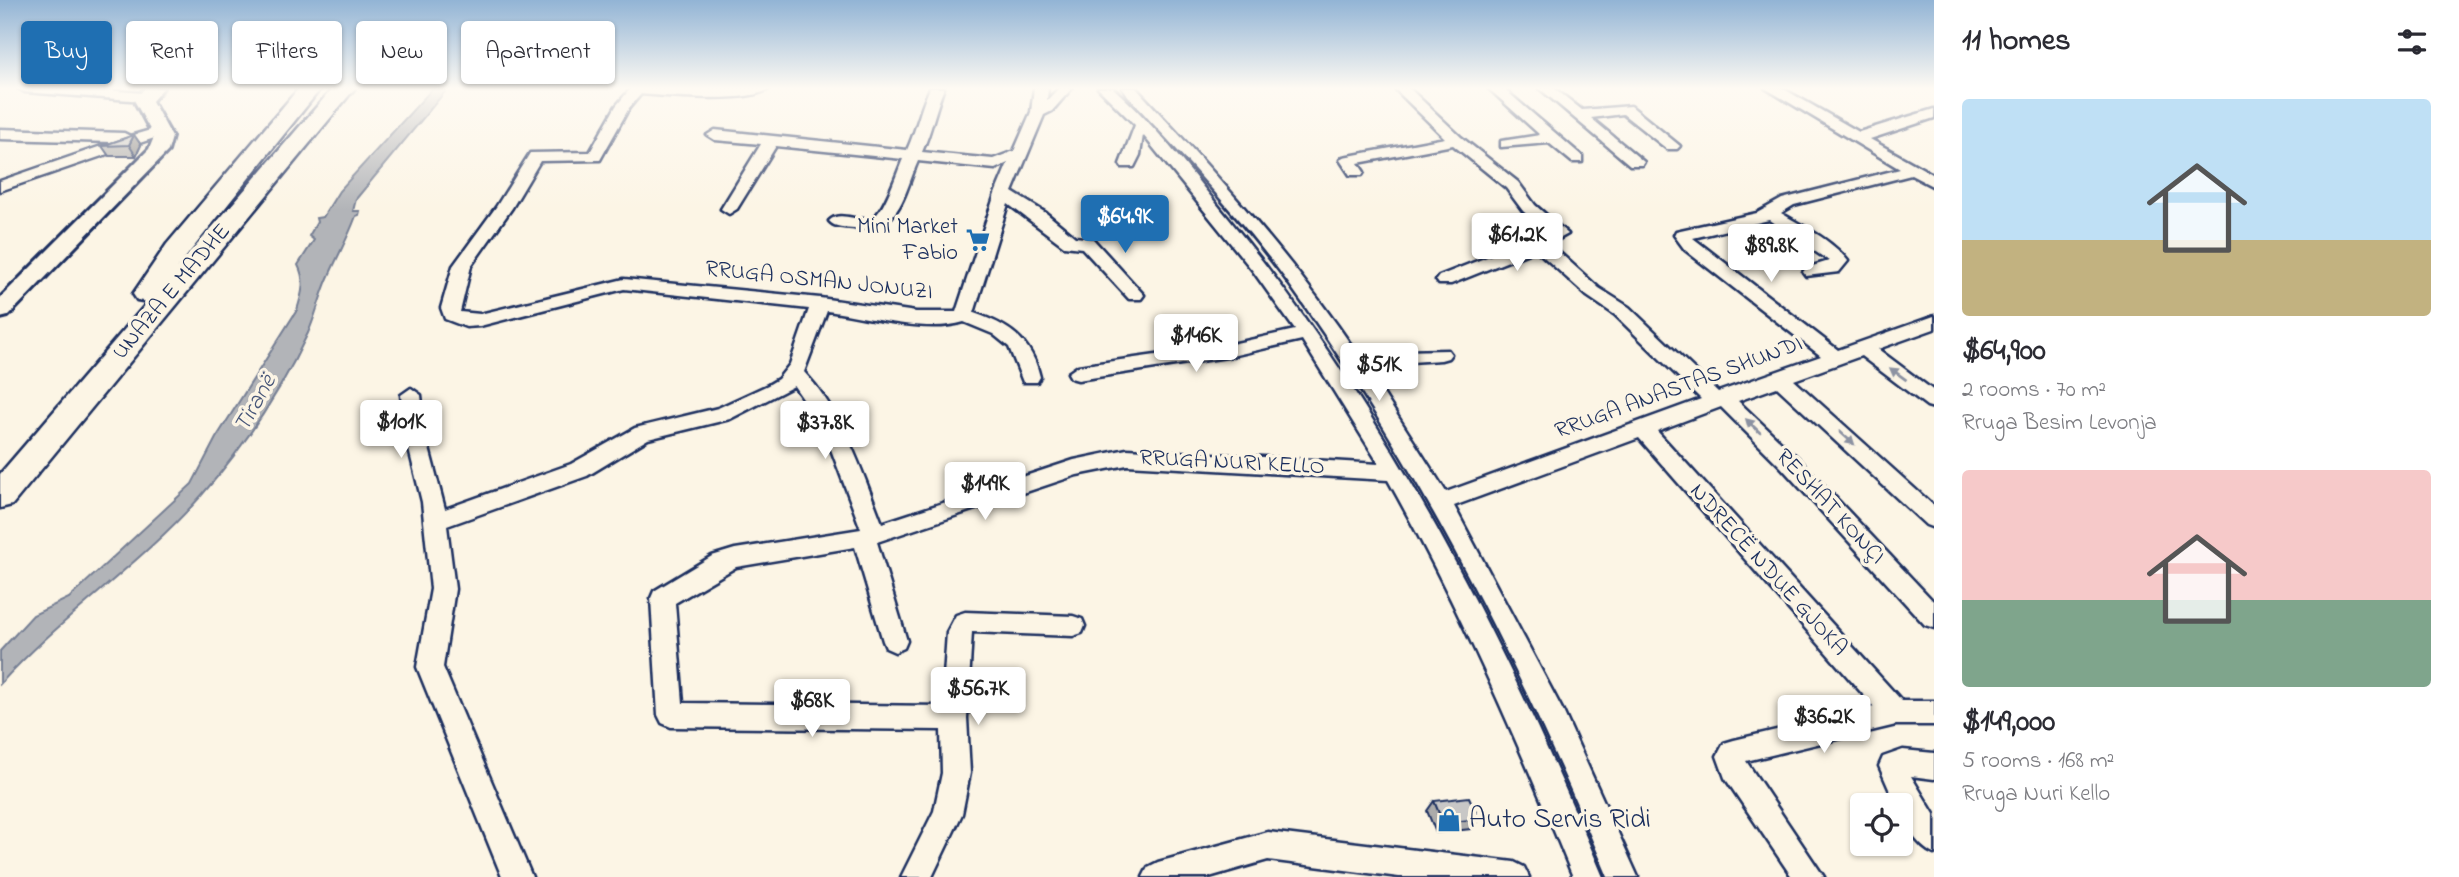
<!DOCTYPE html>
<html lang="en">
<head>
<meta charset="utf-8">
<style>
  :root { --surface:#fff; --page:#f2f2f3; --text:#2b2b33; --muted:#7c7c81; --accent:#1f6fb2 }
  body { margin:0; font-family:"Indie Flower",sans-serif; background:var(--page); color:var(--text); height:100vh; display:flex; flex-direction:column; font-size:26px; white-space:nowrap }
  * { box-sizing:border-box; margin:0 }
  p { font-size:23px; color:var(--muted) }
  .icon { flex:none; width:38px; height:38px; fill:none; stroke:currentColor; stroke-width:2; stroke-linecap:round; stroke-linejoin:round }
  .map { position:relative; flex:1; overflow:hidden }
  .sheet { display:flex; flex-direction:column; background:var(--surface); width:525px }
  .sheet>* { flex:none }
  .guide { position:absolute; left:21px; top:21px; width:665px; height:63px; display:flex; gap:14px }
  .controls { position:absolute; left:1850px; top:793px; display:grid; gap:14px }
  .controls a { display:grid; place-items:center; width:63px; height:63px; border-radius:7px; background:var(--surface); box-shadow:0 2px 5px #0004; font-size:35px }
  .price { position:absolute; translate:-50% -60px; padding:0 16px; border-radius:7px; background:#fff; color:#222; font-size:23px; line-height:46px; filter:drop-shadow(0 2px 4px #0008) }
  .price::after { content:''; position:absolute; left:50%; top:42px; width:21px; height:16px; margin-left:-10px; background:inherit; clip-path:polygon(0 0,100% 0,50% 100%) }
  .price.on { background:var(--accent); color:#fff }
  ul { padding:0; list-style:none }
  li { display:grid; align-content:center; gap:14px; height:371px; padding:0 28px }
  li span { display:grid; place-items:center; height:217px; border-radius:7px; color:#555 }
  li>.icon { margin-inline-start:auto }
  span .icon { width:126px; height:126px; fill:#fffc; stroke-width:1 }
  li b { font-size:30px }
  h2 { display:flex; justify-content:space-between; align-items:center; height:84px; padding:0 28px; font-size:30px }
  .tag { padding:0 24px; border-radius:7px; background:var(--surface); box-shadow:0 2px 5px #0004; font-size:24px; line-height:63px }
  .tag.on { background:var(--accent); color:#fff }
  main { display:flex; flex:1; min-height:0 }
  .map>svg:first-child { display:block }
</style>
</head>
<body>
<main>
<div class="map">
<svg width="1934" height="877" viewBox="0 0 1934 877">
  <rect width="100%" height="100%" fill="#fcf5e5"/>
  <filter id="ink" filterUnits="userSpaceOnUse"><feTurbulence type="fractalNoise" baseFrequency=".0143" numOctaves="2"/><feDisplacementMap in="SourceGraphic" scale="14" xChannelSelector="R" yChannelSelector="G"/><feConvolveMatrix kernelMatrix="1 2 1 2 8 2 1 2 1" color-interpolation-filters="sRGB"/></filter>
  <g filter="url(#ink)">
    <path fill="#b2b4b8" stroke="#767f94" stroke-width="2" d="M 433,88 L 448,88 L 356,199 L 353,211 L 360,211 L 359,215 L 356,216 C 348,238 337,257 328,278 C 320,296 316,315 308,333 C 281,391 243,448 201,496 C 140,565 62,616 0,684 L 0,651 L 33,615 L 69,598 L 192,484 L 216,438 L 297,310 C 302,294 306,281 298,265 L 314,240 L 309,236 L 317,222 L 316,218 L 323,217 L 339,191 Z"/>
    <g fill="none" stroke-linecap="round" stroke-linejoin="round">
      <g stroke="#1b2f5e" stroke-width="5">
        <g id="minor">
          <path d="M 18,88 L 77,88 L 144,93 L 151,97 L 144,101 L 25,92 Z"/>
          <path d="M 631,88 L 770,88 C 752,104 667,96 641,94 L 629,108 L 600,160 L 540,161 L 512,208 L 471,266 L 460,312 L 480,314 L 624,279 L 820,298 L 916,312 L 956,312 L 995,194 L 1008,163 L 995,169 L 918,161 C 903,195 900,233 854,228 C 845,227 835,228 829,221 C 841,208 863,227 876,215 C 886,206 897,173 903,159 L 776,146 L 737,209 L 729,214 L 721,209 L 761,144 L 715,140 L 707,135 L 715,130 L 907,150 C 917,128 920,109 930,88 L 944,88 C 935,110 932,129 922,152 L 993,159 L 1014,151 L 1031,112 L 1034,88 L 1048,88 L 1047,100 L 1059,88 L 1072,88 L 1052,111 L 1044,115 L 1012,192 L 1046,213 L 1075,237 L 1093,239 L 1144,295 L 1141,299 L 1129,299 L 1082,248 L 1064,246 L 1008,204 L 974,313 C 1009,325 1031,339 1040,377 L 1037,382 L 1023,382 L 1009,347 L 993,334 L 964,322 C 927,334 865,316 827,311 L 804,372 C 844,415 861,469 882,523 L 1074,460 L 1127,449 L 1379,464 L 1302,340 L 1227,357 L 1078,380 L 1071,378 L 1068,373 L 1078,366 L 1227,345 L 1295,330 L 1253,271 L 1143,135 L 1140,155 L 1134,167 L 1122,167 L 1120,164 L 1135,125 L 1098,88 L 1113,88 C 1157,126 1192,174 1229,219 C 1390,416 1504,640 1603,877 L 1573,877 C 1518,742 1460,608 1388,480 L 1127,465 L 1077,475 L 877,542 L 907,641 L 904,648 L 895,652 L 886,648 L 883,641 L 855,547 L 736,567 L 675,603 L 683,703 L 942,706 L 947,632 L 956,615 L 965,612 L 1073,616 L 1082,619 L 1085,626 L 1082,633 L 1073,636 L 972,632 L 967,718 L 970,773 L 962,814 L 932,877 L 901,877 L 934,811 L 942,773 L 941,730 L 671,727 L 662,723 L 658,715 L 651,598 L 654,591 L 712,556 L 735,549 L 861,529 L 823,428 L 794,386 L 730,419 L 648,439 L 587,476 L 447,526 L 455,589 L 443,667 L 532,877 L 502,877 L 417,667 L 431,589 L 422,502 L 405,433 L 401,395 L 411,388 L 421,395 L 425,433 L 445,509 L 571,464 L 635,428 L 718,408 L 768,385 L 778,379 L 790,364 L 809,309 L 624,289 L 480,326 L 466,327 L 445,319 L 441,308 L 453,266 L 496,207 L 530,153 L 590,152 L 616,106 Z"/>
          <path d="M 1122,88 L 1136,88 C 1214,172 1292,257 1356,352 L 1448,350 L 1451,354 L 1448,358 L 1441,360 L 1365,365 L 1446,492 L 1701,399 L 1615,315 L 1587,296 L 1536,250 L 1451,284 L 1439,284 L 1436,280 L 1439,276 L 1548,233 L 1523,211 L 1506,188 L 1453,145 L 1358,163 L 1364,172 L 1362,175 L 1350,175 L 1340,160 L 1343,157 L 1445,138 L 1394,88 L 1409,88 L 1461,137 L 1518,182 L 1535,205 L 1568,234 L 1550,244 L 1599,288 L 1629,307 L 1718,392 L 1821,356 L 1685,250 L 1674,235 L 1676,231 L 1757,213 L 1782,199 L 1900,169 L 1765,88 L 1782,88 L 1859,132 L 1934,109 L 1934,118 L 1870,139 L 1934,175 L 1934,187 L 1911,175 L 1794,205 L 1781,213 C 1804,227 1831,239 1848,261 L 1839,272 L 1806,276 L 1803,272 L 1806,268 L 1829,261 L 1769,220 L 1693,238 L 1838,350 L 1934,316 L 1934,329 L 1878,349 L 1934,391 L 1934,408 L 1927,406 L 1861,356 L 1794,380 L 1934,506 L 1934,528 L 1926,525 L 1777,387 L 1738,401 L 1797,457 L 1934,602 L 1934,628 L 1925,625 L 1781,467 L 1721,407 L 1657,431 L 1902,701 L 1934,701 L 1934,725 L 1896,725 L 1746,761 L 1824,877 L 1792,877 L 1725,778 L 1717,756 L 1724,743 L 1734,740 L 1874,707 L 1639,438 L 1454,506 L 1563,711 L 1638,877 L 1608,877 C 1521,667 1420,466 1287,281 C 1254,236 1216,193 1178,151 C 1160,130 1139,110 1122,88 Z"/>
          <path d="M 1488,88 L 1503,88 L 1582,156 L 1582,162 L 1572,162 L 1549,143 L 1501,147 L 1501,141 L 1540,135 Z"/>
          <path d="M 1539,88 L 1554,88 L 1582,110 L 1631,106 L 1680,146 L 1677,149 L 1667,149 L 1623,114 L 1591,118 L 1644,162 L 1642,165 L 1630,165 Z"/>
          <path d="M 161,127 L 166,128 L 166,134 L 0,191 L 0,181 L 113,142 L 0,139 L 0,129 L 124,133 L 130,136 Z"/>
          <path d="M 1903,750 L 1934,753 L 1934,779 L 1911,776 L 1934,814 L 1934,854 C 1919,848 1900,821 1900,805 L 1896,805 L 1879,766 L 1883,757 Z"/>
          <path d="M 1268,832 L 1514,862 L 1524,867 L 1529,877 L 1399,877 L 1268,860 L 1209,877 L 1143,877 L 1148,867 L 1158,862 Z"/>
        </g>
      </g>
      <g stroke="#1b2f5e" stroke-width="6">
        <path id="major" d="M 145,88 L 163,88 L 152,101 L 172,137 L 168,151 L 8,316 L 0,318 L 0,298 L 149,149 L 154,137 L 134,100 Z"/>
      </g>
      <g stroke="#1b2f5e" stroke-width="5">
        <path id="highway" d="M 299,88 L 321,88 L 177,268 L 333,88 L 355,88 L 12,505 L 0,508 L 0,474 L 148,302 L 137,300 L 133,294 L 167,244 Z"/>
      </g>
      <use href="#minor" fill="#fcf5e5" fill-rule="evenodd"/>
      <use href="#major" fill="#fcf5e5" fill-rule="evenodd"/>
      <use href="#highway" fill="#fcf5e5" fill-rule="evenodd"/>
    </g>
    <g fill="#acabaa" stroke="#1b2f5e" stroke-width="2">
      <path d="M 134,135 L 141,145 L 136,156 L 109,156 L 102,146 Z"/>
      <path d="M 1434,801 L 1479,819 L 1471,829 L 1436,833 L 1427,811 Z"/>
    </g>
    <path fill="#8c8b8b" stroke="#1b2f5e" stroke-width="2" d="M 134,135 L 141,145 L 136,156 L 129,145 Z"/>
    <g fill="#c8c7c6" stroke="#1b2f5e" stroke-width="2">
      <path d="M 134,135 L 129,145 L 102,146 Z"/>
      <path d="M 1469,797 L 1479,819 L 1443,823 L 1434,801 Z"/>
    </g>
    <defs><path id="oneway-solid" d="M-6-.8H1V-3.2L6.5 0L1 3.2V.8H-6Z" transform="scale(1.75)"/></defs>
    <g fill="#8c92a2">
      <use href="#oneway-solid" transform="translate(1898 374) rotate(-144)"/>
      <use href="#oneway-solid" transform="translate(1753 426) rotate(-136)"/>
      <use href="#oneway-solid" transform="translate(1847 438) rotate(42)"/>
    </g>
  </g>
  <linearGradient id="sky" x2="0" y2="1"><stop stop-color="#92b4d5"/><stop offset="0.42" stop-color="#fefaf3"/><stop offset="1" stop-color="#fefaf3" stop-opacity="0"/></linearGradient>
  <rect width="1934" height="210" fill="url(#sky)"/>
  <defs>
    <g id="supermarket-bare" transform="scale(1.89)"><path d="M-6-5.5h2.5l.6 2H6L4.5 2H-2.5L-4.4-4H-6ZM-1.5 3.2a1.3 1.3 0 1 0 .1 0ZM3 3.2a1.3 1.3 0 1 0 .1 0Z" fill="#1f6fb2" stroke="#fcf5e5" stroke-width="2.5" paint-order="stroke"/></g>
    <g id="shop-bare" transform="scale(1.89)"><path d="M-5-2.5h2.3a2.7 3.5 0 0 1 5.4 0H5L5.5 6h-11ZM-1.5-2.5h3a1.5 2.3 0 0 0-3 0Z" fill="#1f6fb2" stroke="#fcf5e5" stroke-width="2.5" paint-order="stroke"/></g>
  </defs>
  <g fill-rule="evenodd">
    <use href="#supermarket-bare" x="978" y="240"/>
    <use href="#shop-bare" x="1449" y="820"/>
  </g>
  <g text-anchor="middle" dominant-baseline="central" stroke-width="7" stroke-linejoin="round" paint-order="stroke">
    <g font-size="23" fill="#1b2f5e" stroke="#fcf5e5" text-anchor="end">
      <text x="958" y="227">Mini Market<tspan x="958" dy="26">Fabio</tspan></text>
    </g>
    <g font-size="23" fill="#1b2f5e" stroke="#fcf5e5">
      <text transform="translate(819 281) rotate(6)">RRUGA OSMAN JONUZI</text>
      <text transform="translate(172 292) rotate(-50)">UNAZA E MADHE</text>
      <text transform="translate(1679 388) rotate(-20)">RRUGA ANASTAS SHUNDI</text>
      <text transform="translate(1232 463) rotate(3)">RRUGA NURI KELLO</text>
      <text transform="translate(1830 507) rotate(47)">RESHAT KONÇI</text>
      <text transform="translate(1768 570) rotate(48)">NDRECË NDUE GJOKA</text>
    </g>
    <g font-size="24" font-style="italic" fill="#485779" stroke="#fcf5e5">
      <text transform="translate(256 404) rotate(-61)">Tiranë</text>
    </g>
    <g font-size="28" fill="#1b2f5e" stroke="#fcf5e5" text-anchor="start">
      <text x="1469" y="820">Auto Servis Ridi</text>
    </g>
  </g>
</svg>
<div class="controls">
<a><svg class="icon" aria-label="locate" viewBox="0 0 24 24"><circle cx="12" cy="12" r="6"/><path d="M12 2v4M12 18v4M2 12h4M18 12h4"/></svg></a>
</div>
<b class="price on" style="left:1125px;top:255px">$64.9K</b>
<b class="price" style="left:1517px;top:273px">$61.2K</b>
<b class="price" style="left:1771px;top:284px">$89.8K</b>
<b class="price" style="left:1196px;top:374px">$146K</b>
<b class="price" style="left:1379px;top:403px">$51K</b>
<b class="price" style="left:401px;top:460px">$101K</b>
<b class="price" style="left:825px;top:461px">$37.8K</b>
<b class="price" style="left:985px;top:522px">$149K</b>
<b class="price" style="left:978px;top:727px">$56.7K</b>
<b class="price" style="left:812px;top:739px">$68K</b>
<b class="price" style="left:1824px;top:755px">$36.2K</b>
<div class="guide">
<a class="tag on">Buy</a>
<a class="tag">Rent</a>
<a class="tag">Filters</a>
<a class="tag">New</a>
<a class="tag">Apartment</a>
</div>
</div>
<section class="sheet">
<h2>11 homes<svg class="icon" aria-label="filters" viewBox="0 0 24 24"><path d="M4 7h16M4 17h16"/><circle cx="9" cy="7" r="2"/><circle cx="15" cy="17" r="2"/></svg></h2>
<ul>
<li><span style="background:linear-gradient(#bfe0f5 65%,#c2b280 0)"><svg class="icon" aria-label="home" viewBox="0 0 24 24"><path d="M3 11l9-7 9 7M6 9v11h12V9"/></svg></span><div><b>$64,900</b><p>2 rooms · 70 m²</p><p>Rruga Besim Levonja</p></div></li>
<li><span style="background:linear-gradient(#f6c9c9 60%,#7fa58c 0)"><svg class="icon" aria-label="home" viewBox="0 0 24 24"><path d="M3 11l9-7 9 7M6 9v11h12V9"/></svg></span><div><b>$149,000</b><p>5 rooms · 168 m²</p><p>Rruga Nuri Kello</p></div></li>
</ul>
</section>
</main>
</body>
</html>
